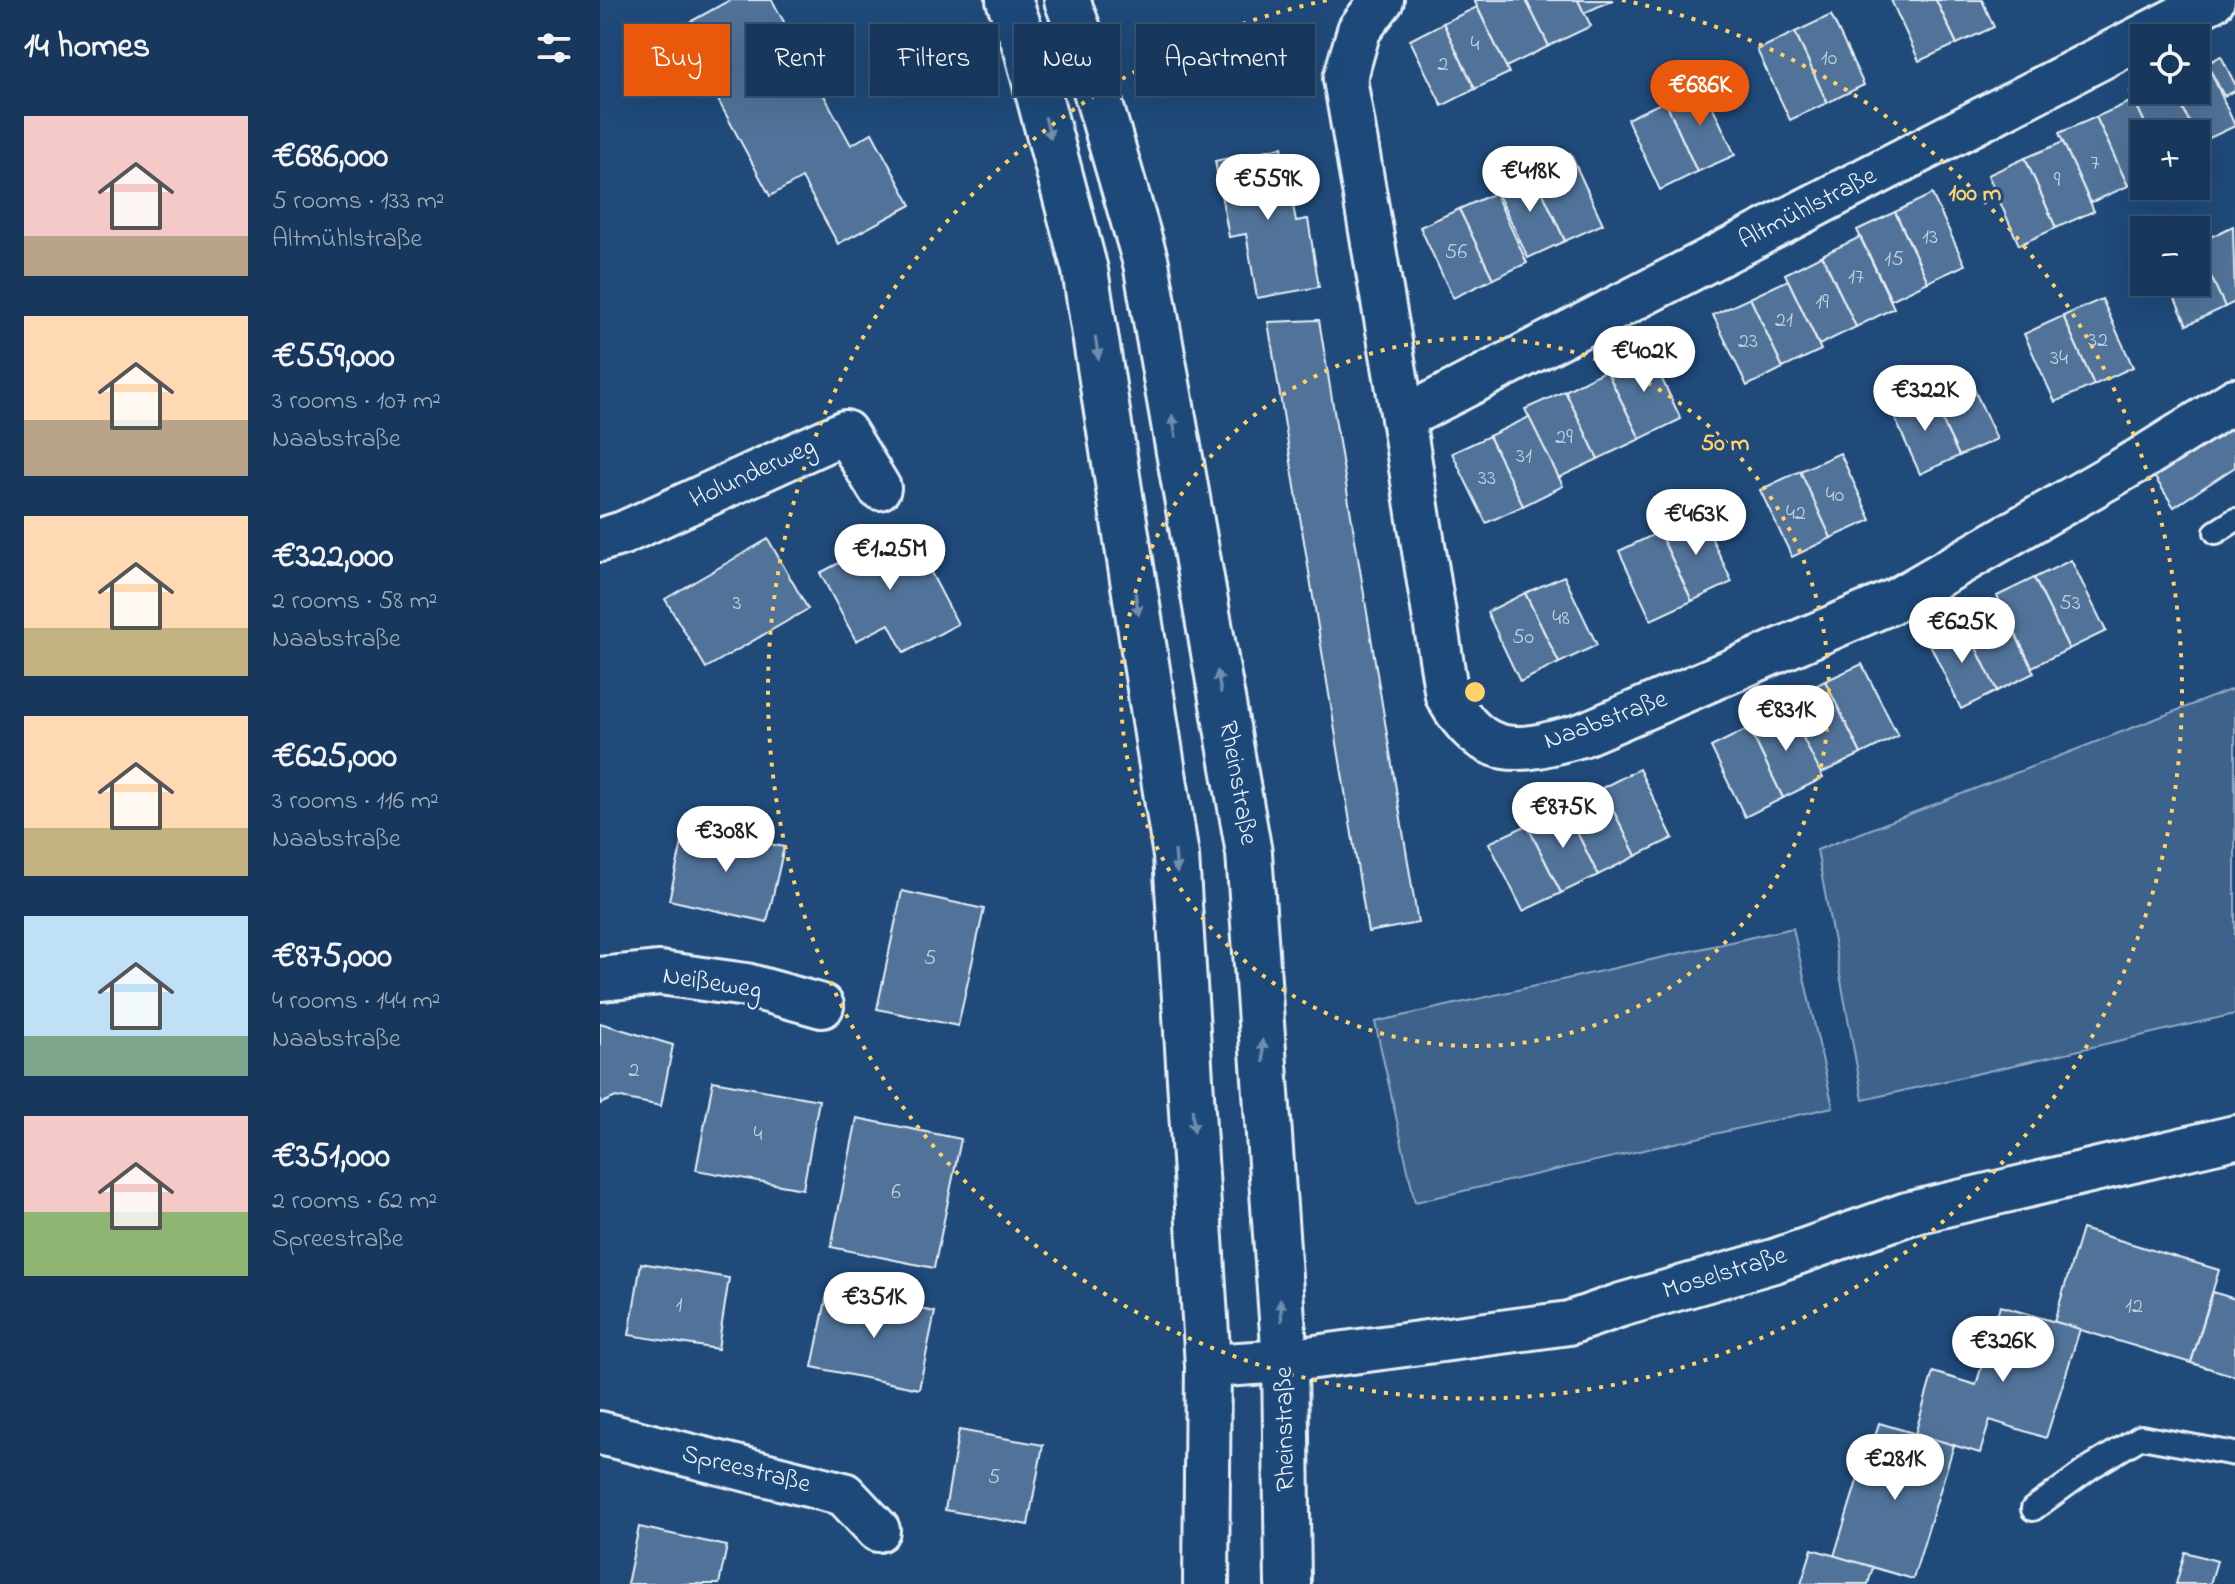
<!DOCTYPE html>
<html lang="en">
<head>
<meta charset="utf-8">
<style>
  :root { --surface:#17385c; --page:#244365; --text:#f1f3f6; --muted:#9eacbb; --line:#365272; --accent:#ea580c }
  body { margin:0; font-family:"Indie Flower",sans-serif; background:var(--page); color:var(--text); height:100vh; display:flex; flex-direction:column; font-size:30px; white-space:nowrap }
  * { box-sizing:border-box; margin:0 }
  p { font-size:26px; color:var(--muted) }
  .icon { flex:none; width:44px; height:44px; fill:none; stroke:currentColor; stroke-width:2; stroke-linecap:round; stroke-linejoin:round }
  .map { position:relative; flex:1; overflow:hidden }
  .panel { display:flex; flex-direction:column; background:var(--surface); width:600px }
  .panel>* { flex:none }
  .banner { position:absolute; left:24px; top:24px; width:760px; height:72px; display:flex; gap:16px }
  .tools { position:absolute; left:1530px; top:24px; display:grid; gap:16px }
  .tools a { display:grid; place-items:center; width:80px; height:80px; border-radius:0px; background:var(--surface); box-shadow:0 8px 32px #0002,0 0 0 2px var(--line); font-size:40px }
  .price { position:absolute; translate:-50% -68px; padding:0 18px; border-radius:28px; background:#fff; color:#222; font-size:26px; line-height:52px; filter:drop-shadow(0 2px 4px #0008) }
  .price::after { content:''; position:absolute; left:50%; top:48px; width:24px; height:18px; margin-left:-12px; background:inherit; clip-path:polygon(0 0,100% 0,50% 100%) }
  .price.current { background:var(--accent); color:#fff }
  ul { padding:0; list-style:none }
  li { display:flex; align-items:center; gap:24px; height:200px; padding:0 24px }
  li span { display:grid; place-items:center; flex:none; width:224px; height:160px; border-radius:0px; color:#555 }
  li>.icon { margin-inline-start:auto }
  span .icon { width:96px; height:96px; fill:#fffc; stroke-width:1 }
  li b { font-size:34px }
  h2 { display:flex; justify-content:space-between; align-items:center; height:96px; padding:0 24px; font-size:34px }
  .pill { padding:0 28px; border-radius:0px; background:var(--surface); box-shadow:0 8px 32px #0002,0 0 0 2px var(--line); font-size:28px; line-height:72px }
  .pill.current { background:var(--accent); color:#fff }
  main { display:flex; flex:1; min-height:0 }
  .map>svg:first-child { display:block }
</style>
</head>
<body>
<main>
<section class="panel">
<h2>14 homes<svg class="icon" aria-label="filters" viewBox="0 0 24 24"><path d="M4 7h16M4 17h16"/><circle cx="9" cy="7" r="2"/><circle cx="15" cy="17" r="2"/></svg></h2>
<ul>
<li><span style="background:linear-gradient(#f6c9c9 75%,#b9a48a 0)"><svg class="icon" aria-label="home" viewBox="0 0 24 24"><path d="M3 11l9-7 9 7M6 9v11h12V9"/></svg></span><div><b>€686,000</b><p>5 rooms · 133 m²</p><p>Altmühlstraße</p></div></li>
<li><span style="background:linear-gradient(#ffd9b3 65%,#b9a48a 0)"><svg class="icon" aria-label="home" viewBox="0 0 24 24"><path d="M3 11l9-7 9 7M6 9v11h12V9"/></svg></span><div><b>€559,000</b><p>3 rooms · 107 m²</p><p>Naabstraße</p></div></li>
<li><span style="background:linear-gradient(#ffd9b3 70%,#c2b280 0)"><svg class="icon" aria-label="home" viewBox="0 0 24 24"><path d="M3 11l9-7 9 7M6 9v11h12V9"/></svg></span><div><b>€322,000</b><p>2 rooms · 58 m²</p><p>Naabstraße</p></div></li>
<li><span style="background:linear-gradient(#ffd9b3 70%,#c2b280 0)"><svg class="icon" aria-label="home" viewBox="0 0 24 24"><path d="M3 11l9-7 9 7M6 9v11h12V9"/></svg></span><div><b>€625,000</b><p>3 rooms · 116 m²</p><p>Naabstraße</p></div></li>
<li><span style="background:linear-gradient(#bfe0f5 75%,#7fa58c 0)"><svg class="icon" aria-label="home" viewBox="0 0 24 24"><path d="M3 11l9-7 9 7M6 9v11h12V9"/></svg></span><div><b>€875,000</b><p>4 rooms · 144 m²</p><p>Naabstraße</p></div></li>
<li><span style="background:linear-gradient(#f6c9c9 60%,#8fb573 0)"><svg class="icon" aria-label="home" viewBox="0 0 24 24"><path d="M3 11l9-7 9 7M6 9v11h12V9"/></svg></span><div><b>€351,000</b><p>2 rooms · 62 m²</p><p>Spreestraße</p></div></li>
</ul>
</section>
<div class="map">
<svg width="1635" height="1584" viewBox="0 0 1635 1584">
  <rect width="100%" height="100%" fill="#1f4a7a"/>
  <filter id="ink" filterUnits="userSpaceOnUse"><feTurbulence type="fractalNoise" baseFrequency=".0125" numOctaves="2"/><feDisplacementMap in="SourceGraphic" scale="16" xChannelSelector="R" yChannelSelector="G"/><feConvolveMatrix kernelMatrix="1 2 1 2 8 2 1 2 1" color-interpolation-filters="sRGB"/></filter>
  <g filter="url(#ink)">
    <g fill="#3c628c" stroke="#92aac2" stroke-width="2">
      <path d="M 1635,688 L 1635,1014 L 1263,1100 L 1217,850 Z"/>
      <path d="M 1193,928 L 1233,1107 L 815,1202 L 775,1022 Z"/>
    </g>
    <g fill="#517399" stroke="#e8f1f8" stroke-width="2">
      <path d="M 130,0 L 172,0 L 251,145 L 272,133 L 311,205 L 238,244 L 202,178 L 170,196 L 79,28 Z"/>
      <path d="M 874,0 L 926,0 L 949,46 L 906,67 Z"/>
      <path d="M 926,0 L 978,0 L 991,26 L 949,46 Z"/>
      <path d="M 978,0 L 1013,0 L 984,13 Z"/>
      <path d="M 1291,0 L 1336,0 L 1357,44 L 1319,61 Z"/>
      <path d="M 1336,0 L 1382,0 L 1394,27 L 1357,44 Z"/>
      <path d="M 877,7 L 909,73 L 875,89 L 843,23 Z"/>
      <path d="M 1231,15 L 1264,85 L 1227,103 L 1195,32 Z"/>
      <path d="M 843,23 L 875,89 L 842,106 L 810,40 Z"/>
      <path d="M 1195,32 L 1227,103 L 1190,120 L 1157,50 Z"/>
      <path d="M 1604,56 L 1635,126 L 1599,143 L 1574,90 L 1596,90 L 1596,60 Z"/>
      <path d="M 1621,56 L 1635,84 L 1635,91 L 1624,96 L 1607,64 Z"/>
      <path d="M 1102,84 L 1135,155 L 1097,172 L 1065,101 Z"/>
      <path d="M 1544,84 L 1544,90 L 1574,90 L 1595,134 L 1550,134 L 1530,91 Z"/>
      <path d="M 1534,100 L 1550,134 L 1544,134 L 1544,179 L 1528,186 L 1496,117 Z"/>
      <path d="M 1065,101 L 1097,172 L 1060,190 L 1027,119 Z"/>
      <path d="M 1496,117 L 1528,186 L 1490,203 L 1459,133 Z"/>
      <path d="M 1463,142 L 1494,211 L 1456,228 L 1425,158 Z"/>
      <path d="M 682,147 L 696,221 L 708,219 L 719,287 L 657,298 L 646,234 L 629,237 L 615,161 Z"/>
      <path d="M 970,153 L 1003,224 L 965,241 L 932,170 Z"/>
      <path d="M 1425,158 L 1456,228 L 1419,245 L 1388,175 Z"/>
      <path d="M 932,170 L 965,241 L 928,258 L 895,188 Z"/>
      <path d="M 895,193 L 927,263 L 893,279 L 859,209 Z"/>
      <path d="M 1332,194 L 1365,265 L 1328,282 L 1295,212 Z"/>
      <path d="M 859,209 L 893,279 L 853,298 L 820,227 Z"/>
      <path d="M 1295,212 L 1328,282 L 1291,300 L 1257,230 Z"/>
      <path d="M 1633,226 L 1635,302 L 1625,307 L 1596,244 Z"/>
      <path d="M 1260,237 L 1294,308 L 1256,327 L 1222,255 Z"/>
      <path d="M 1596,244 L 1625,307 L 1587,325 L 1567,282 L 1596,282 Z"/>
      <path d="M 1222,255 L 1256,327 L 1219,345 L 1185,274 Z"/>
      <path d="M 1188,280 L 1221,350 L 1183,368 L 1150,298 Z"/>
      <path d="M 1150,298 L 1183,368 L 1147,386 L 1113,315 Z"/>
      <path d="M 1502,299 L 1533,367 L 1494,385 L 1463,316 Z"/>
      <path d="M 1463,316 L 1494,385 L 1455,402 L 1424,334 Z"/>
      <path d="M 719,320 L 818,923 L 768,932 L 668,322 Z"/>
      <path d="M 1048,350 L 1081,419 L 1040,439 L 1006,370 Z"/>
      <path d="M 1006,370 L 1040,439 L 998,459 L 965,391 Z"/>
      <path d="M 1367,374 L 1397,439 L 1359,456 L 1329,393 Z"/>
      <path d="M 965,391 L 998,459 L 958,478 L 925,409 Z"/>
      <path d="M 1329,393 L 1359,456 L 1320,474 L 1291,410 Z"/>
      <path d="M 929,417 L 963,486 L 923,506 L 889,436 Z"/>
      <path d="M 1635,420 L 1635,467 L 1574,507 L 1552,473 Z"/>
      <path d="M 889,436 L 923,506 L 886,523 L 852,453 Z"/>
      <path d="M 1240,453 L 1271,520 L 1231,538 L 1200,471 Z"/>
      <path d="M 1200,471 L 1231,538 L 1192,557 L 1160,490 Z"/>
      <path d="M 1100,513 L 1132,582 L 1092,601 L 1059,532 Z"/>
      <path d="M 307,527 L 358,624 L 304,653 L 289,624 L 256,641 L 220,573 Z"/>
      <path d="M 1059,532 L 1092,601 L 1051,620 L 1019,551 Z"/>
      <path d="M 168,539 L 208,609 L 106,668 L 65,599 Z"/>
      <path d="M 1471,560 L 1506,631 L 1469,649 L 1434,578 Z"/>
      <path d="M 964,576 L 997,645 L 959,663 L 925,593 Z"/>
      <path d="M 1434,578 L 1469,649 L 1432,667 L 1397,596 Z"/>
      <path d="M 925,593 L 959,663 L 920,682 L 887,612 Z"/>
      <path d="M 1400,602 L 1434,673 L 1397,691 L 1363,621 Z"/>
      <path d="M 1363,621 L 1397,691 L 1361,709 L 1327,638 Z"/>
      <path d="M 1262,664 L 1298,736 L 1261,754 L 1225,681 Z"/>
      <path d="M 1225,681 L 1261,754 L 1220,774 L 1185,701 Z"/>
      <path d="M 1188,708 L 1223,778 L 1183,798 L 1149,728 Z"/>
      <path d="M 1149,728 L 1183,798 L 1145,817 L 1111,747 Z"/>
      <path d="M 1039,769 L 1073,838 L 1036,856 L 1002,788 Z"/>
      <path d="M 1002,788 L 1036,856 L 998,875 L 964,806 Z"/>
      <path d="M 964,806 L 998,875 L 961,893 L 927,825 Z"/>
      <path d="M 86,825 L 184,847 L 167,922 L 69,900 Z"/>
      <path d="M 927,825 L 961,893 L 923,911 L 889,843 Z"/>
      <path d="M 302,891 L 384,909 L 358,1026 L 277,1009 Z"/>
      <path d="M 0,1023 L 73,1045 L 61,1106 L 16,1097 L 0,1104 Z"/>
      <path d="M 113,1081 L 219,1100 L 203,1189 L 96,1170 Z"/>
      <path d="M 257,1118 L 361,1139 L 334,1268 L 231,1247 Z"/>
      <path d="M 1482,1229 L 1619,1270 L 1591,1363 L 1454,1322 Z"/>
      <path d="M 41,1263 L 129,1278 L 118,1349 L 29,1335 Z"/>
      <path d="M 228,1290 L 335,1312 L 319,1389 L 212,1367 Z"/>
      <path d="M 1613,1292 L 1635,1299 L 1635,1376 L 1591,1363 Z"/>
      <path d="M 1400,1306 L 1480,1329 L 1446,1438 L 1390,1420 L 1380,1453 L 1315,1434 L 1333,1372 L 1376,1385 Z"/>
      <path d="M 1279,1423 L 1354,1445 L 1313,1579 L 1234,1556 L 1258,1478 L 1262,1480 Z"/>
      <path d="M 359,1430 L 443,1445 L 428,1525 L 345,1510 Z"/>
      <path d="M 39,1527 L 127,1546 L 119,1584 L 27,1584 Z"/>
      <path d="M 1212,1549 L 1273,1567 L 1268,1584 L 1201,1584 Z"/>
      <path d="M 1585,1552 L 1617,1561 L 1610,1584 L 1576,1584 Z"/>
    </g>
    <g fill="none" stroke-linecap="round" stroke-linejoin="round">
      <g stroke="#e8f1f8" stroke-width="28">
        <g id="service">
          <path d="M 1616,532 L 1635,520"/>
          <path d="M 1433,1509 L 1491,1467 L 1541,1437 L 1635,1454"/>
        </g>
      </g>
      <g stroke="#e8f1f8" stroke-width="48">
        <g id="minor">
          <path d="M 782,0 L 759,30 L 745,79 L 803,418 L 847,696 C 884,762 918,753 982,735 L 1296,600 L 1539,460 L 1635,400"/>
          <path d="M 803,418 L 1613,0"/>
          <path d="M 0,540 L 23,533 L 245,432 L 279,488"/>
          <path d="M 0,979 L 60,973 L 146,985 L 222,1006"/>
          <path d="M 608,1366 L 685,1361 L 969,1323 L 1021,1305 L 1174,1261 L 1307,1214 L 1635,1137"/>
          <path d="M 0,1433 L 244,1494 L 278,1530"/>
        </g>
      </g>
      <g stroke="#e8f1f8" stroke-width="50">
        <g id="tertiary">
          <path d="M 409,0 L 427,50 L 485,270 L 576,856 L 608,1366 L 606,1584"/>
          <path d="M 467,0 L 479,32 L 546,263 L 649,853 L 685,1361 L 688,1584"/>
        </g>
      </g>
      <use href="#service" stroke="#1f4a7a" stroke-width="22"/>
      <use href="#minor" stroke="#1f4a7a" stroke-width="42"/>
      <use href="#tertiary" stroke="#1f4a7a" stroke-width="44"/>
    </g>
    <defs><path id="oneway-solid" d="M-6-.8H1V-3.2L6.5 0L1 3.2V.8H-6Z" transform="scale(2)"/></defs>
    <g fill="#6f8dac">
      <use href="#oneway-solid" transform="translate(448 128) rotate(75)"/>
      <use href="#oneway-solid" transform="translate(497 348) rotate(81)"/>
      <use href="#oneway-solid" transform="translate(574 426) rotate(-100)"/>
      <use href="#oneway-solid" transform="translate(537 604) rotate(81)"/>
      <use href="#oneway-solid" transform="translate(619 682) rotate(-100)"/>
      <use href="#oneway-solid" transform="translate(576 862) rotate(85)"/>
      <use href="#oneway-solid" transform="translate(663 1051) rotate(-94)"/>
      <use href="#oneway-solid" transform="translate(593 1121) rotate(87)"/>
      <use href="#oneway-solid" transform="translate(681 1310) rotate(-94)"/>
    </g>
  </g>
  <g fill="none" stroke="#ffd166" stroke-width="4" stroke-dasharray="4 8">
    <circle cx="875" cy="692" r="354"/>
    <path d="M1022 0A707 707 0 1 1 728 0"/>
  </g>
  <g text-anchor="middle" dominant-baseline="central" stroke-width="6" stroke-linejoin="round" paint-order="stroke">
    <g font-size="22" fill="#c2d2e0">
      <text x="875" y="45">4</text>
      <text x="1229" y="59">10</text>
      <text x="843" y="65">2</text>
      <text x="1495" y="164">7</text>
      <text x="1457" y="181">9</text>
      <text x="1330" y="238">13</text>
      <text x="856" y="253">56</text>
      <text x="1294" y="260">15</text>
      <text x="1256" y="278">17</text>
      <text x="1222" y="303">19</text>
      <text x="1184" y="321">21</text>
      <text x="1498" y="341">32</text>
      <text x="1148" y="342">23</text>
      <text x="1459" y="359">34</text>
      <text x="964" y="438">29</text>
      <text x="924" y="457">31</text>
      <text x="887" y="479">33</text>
      <text x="1235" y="496">40</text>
      <text x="1196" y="514">42</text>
      <text x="137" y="604">3</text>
      <text x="1470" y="604">53</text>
      <text x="961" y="619">48</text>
      <text x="923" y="638">50</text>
      <text x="330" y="959">5</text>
      <text x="34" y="1071">2</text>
      <text x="158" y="1135">4</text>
      <text x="296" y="1193">6</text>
      <text x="79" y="1306">1</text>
      <text x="1534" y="1307">12</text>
      <text x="394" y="1478">5</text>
    </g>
    <g font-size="26" fill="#e8f1f8" stroke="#1f4a7a">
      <text transform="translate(1208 209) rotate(-27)">Altmühlstraße</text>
      <text transform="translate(153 474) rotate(-25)">Holunderweg</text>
      <text transform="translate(1006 721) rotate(-20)">Naabstraße</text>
      <text transform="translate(637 783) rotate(80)">Rheinstraße</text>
      <text transform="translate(112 984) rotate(9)">Neißeweg</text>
      <text transform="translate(1125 1274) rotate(-17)">Moselstraße</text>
      <text transform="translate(686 1429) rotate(-91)">Rheinstraße</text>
      <text transform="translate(146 1470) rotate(14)">Spreestraße</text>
    </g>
  </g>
  <circle cx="875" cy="692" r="12" fill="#ffd166" stroke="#1f4a7a" stroke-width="4"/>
  <g font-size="24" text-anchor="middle" font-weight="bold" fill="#ffd166" stroke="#1f4a7a" stroke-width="6" stroke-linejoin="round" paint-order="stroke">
    <text x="1375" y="200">100 m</text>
    <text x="1125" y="450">50 m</text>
  </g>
</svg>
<div class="tools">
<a><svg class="icon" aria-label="locate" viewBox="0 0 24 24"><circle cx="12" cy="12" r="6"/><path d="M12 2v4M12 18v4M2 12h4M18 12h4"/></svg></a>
<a>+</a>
<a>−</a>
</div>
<b class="price current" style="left:1100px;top:128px">€686K</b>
<b class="price" style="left:930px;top:214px">€418K</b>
<b class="price" style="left:668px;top:222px">€559K</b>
<b class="price" style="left:1044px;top:394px">€402K</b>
<b class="price" style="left:1325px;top:433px">€322K</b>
<b class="price" style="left:1096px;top:557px">€463K</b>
<b class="price" style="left:290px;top:592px">€1.25M</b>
<b class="price" style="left:1362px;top:665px">€625K</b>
<b class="price" style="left:1186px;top:753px">€831K</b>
<b class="price" style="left:963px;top:850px">€875K</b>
<b class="price" style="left:126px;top:874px">€308K</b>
<b class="price" style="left:274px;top:1340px">€351K</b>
<b class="price" style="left:1403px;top:1384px">€326K</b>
<b class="price" style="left:1295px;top:1502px">€281K</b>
<div class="banner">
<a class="pill current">Buy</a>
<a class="pill">Rent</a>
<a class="pill">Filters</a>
<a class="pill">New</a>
<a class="pill">Apartment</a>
</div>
</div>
</main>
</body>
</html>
